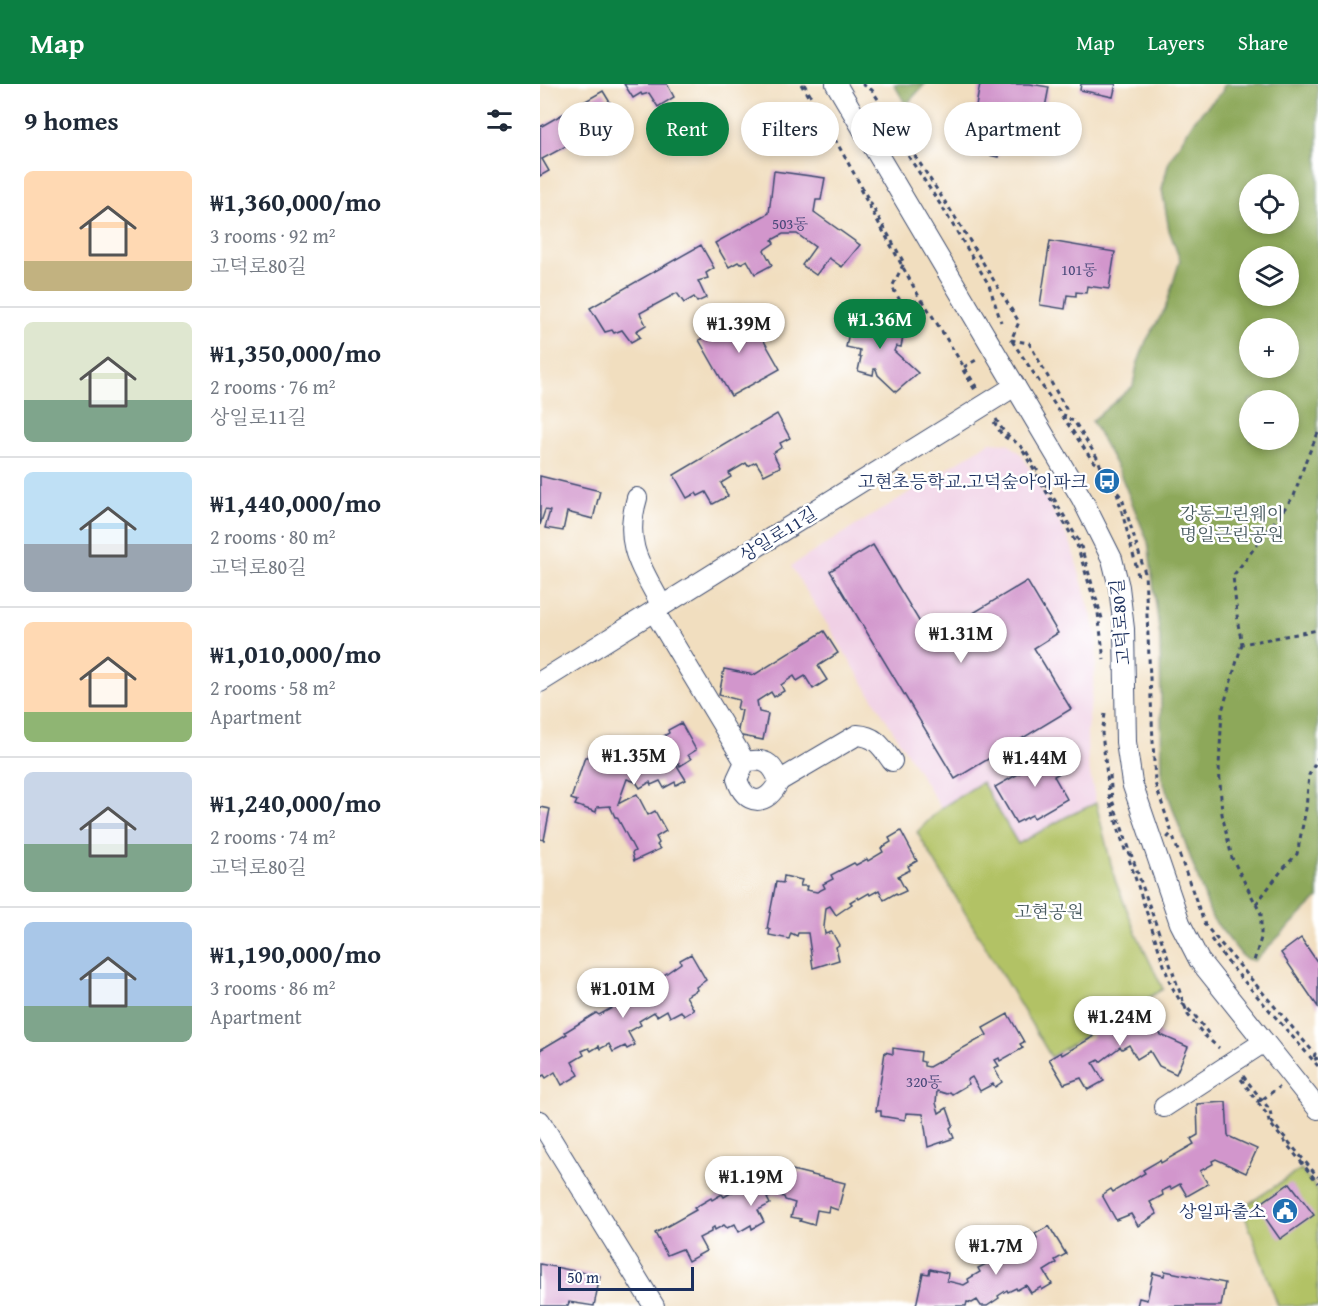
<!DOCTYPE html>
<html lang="en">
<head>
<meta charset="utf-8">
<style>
  :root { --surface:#fff; --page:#f2f2f3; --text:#1f2937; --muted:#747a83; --line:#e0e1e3; --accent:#0b8043 }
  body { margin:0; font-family:"Gentium Book Plus","Noto Serif KR",serif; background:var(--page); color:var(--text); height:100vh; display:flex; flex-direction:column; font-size:22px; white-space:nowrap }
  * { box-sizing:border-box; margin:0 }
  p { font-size:20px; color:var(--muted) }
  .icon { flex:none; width:33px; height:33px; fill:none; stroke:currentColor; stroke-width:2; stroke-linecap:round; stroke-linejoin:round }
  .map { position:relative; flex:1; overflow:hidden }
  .panel { display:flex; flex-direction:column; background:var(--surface); width:540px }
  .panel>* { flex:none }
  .hud { position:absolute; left:18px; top:18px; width:570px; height:54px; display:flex; gap:12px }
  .controls { position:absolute; left:699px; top:90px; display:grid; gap:12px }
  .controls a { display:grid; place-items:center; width:60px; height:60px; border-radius:50%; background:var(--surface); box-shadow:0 3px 9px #0003; font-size:30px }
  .scale { position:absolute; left:18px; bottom:15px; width:136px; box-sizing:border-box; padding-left:6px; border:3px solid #1b2f5e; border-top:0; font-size:16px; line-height:21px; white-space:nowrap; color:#1b2f5e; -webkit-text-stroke:4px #fff; paint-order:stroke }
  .price { position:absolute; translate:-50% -51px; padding:0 14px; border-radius:21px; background:#fff; color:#222; font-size:20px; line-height:39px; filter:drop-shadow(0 2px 3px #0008) }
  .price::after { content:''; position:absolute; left:50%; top:36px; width:18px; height:14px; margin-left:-9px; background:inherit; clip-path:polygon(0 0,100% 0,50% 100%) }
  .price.on { background:var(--accent); color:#fff }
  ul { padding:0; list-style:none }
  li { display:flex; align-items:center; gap:18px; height:150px; padding:0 24px }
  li+li { border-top:2px solid var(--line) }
  li span { display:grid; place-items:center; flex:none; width:168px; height:120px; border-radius:9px; color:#555 }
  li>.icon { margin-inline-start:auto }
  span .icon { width:72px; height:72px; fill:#fffc; stroke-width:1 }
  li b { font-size:26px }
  h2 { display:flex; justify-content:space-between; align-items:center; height:72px; padding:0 24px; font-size:26px }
  .chip { padding:0 21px; border-radius:27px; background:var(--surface); box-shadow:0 3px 9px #0003; font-size:21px; line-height:54px }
  .chip.on { background:var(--accent); color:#fff }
  header { display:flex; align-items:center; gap:36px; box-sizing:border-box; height:84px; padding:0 30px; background:var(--accent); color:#fff }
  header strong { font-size:28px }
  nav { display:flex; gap:33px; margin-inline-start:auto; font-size:21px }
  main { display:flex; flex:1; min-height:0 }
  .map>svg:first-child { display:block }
</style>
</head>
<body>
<header>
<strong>Map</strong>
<nav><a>Map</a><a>Layers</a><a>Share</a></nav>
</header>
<main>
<section class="panel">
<h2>9 homes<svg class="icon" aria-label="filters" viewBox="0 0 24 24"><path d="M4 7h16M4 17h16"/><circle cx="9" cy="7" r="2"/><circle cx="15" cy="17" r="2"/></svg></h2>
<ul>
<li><span style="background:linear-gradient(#ffd9b3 75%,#c2b280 0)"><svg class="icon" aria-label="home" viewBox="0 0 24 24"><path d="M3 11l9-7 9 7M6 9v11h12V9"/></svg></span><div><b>₩1,360,000/mo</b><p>3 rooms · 92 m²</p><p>고덕로80길</p></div></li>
<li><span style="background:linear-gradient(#dfe7d0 65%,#7fa58c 0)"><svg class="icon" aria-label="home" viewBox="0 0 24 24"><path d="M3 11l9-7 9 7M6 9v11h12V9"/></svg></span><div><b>₩1,350,000/mo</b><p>2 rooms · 76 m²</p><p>상일로11길</p></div></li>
<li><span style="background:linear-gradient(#bfe0f5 60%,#9aa5b1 0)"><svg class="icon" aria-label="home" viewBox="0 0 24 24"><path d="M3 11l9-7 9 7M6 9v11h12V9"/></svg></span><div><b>₩1,440,000/mo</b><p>2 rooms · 80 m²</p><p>고덕로80길</p></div></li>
<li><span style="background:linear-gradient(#ffd9b3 75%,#8fb573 0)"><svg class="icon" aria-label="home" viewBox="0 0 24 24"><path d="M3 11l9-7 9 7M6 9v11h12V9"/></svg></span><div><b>₩1,010,000/mo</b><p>2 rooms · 58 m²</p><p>Apartment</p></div></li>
<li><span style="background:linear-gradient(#c9d6e8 60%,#7fa58c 0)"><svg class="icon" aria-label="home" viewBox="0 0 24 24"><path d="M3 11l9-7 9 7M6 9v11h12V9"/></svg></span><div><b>₩1,240,000/mo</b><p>2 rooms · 74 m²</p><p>고덕로80길</p></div></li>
<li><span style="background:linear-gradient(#a9c7e8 70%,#7fa58c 0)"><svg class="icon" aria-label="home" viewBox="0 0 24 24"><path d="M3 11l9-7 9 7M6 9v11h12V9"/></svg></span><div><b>₩1,190,000/mo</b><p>3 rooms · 86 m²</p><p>Apartment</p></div></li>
</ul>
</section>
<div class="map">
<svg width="778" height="1222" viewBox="0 0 778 1222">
  <rect width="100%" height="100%" fill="#fff"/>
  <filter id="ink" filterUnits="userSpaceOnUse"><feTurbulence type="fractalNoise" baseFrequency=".0167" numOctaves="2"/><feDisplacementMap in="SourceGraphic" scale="12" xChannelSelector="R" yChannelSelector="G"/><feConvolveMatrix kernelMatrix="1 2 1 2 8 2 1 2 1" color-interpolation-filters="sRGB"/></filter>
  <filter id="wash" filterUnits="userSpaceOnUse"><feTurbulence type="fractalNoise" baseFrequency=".008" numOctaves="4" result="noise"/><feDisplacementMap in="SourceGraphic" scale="24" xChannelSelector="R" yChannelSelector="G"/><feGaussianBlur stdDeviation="1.35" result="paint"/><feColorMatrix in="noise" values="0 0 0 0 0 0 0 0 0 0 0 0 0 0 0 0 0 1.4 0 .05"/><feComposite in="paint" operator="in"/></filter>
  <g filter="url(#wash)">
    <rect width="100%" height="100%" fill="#f1debf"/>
    <path fill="#f0d0e5" d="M 450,358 L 468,359 L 482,371 L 531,460 L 557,551 L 556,579 L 547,647 L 548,679 L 556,719 L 526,733 L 477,760 L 442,699 L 401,724 L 251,482 Z"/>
    <g fill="#b2c265" stroke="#667862" stroke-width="1.5">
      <path d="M 442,698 L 478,760 L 526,733 L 556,719 L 575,796 L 597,851 L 623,905 L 511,973 L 377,748 L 401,724 Z"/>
      <path d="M 761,1085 L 778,1106 L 778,1222 L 738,1222 L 702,1124 Z"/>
    </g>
    <g fill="#8da85a" stroke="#546c5c" stroke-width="1.5" fill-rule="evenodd">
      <path d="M 354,0 L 385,0 L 366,21 Z"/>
      <path d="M 684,0 L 778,0 L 778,814 L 714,877 L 704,874 L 672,834 L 622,694 L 620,553 L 608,458 L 579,387 L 552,337 L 593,302 L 597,281 L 606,257 L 625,225 L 640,176 L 629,146 L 622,105 L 629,77 L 655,35 L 682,8 ZM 710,100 L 748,100 L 748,140 L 710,140 ZM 710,172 L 748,172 L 748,212 L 710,212 ZM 710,244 L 748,244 L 748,284 L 710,284 ZM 710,316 L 748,316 L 748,356 L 710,356 Z"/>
    </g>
    <g id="blocks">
      <g fill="#d296cc">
        <path d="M 84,0 L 127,0 L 134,13 L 118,23 L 109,9 L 102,11 L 101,9 L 93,14 Z"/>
        <path d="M 440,0 L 490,0 L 509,3 L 502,39 L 476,36 L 474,48 L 462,48 L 458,73 L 428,66 Z"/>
        <path d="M 541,0 L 576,0 L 573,13 L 540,6 Z"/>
        <path d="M 63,7 L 77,30 L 68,34 L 70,40 L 60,43 L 68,59 L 60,64 L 56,59 L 46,65 L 39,55 L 2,75 L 9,87 L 0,92 L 0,43 Z"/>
        <path d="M 234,87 L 285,94 L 281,116 L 276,116 L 274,128 L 320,161 L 302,183 L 289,174 L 276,191 L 262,181 L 275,163 L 257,150 L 243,150 L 232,156 L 234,159 L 224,166 L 232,181 L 215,190 L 207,176 L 200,180 L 198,178 L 189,183 L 175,159 L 229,129 Z"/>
        <path d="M 510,157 L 575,168 L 569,205 L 547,202 L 546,209 L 536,208 L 536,212 L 527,211 L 525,225 L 500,221 Z"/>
        <path d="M 161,161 L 174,184 L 166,189 L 168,194 L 158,197 L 166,214 L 157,218 L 154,213 L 144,219 L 137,209 L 100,229 L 106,241 L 96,247 L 100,253 L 91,258 L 82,246 L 74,249 L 72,246 L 65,248 L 50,224 Z"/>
        <path d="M 208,229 L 240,285 L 191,312 L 159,256 Z"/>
        <path d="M 313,229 L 365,242 L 361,263 L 356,262 L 354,267 L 378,289 L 356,308 L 338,291 L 336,285 L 334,285 L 333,291 L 318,287 L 321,273 L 319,273 L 320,266 L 306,263 Z"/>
        <path d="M 237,330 L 250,354 L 240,359 L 242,363 L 233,369 L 240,383 L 224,391 L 216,378 L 208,382 L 206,379 L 189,389 L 191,393 L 181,399 L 188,412 L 173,420 L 166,408 L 158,412 L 156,409 L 147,414 L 134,391 Z"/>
        <path d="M 0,392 L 60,407 L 53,435 L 27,428 L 23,447 L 5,444 L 10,427 L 5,426 L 0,441 Z"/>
        <path d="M 333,461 L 390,555 L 487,497 L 518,549 L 494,564 L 531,625 L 415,695 L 290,487 Z"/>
        <path d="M 284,547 L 298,569 L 278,582 L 287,596 L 273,605 L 265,592 L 257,597 L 254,592 L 241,601 L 244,607 L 234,613 L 231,608 L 217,617 L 219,628 L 228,630 L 223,656 L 197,651 L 202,626 L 197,625 L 199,616 L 179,611 L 184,585 L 214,591 Z"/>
        <path d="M 141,639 L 156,666 L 148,671 L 151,675 L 140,682 L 139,679 L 136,680 L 146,696 L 136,701 L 135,698 L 124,704 L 120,697 L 111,701 L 110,698 L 100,704 L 96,698 L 87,695 L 78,720 L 97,710 L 108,731 L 115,727 L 126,747 L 116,753 L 119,759 L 117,761 L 120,765 L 94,777 L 92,769 L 95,767 L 77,733 L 75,733 L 70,722 L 57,723 L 56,728 L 35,721 L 37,717 L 31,715 L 45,673 L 48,673 L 53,664 L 72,668 L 70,674 L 81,680 L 121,658 L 119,655 L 129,649 L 128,646 Z"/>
        <path d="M 521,666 L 531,683 L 514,692 L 527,715 L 494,734 L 492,731 L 476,739 L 455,703 Z"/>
        <path d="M 0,723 L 10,725 L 4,756 L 0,755 Z"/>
        <path d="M 361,747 L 377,777 L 368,782 L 370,786 L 358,792 L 366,807 L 357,811 L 356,809 L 344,816 L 339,806 L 330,811 L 329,809 L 319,815 L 318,813 L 310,818 L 312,820 L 296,831 L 290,822 L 286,824 L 284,843 L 285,850 L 292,848 L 299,861 L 296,863 L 299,876 L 273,884 L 268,849 L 258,849 L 257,852 L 251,849 L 249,855 L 229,851 L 230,845 L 227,845 L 236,798 L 243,799 L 244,792 L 262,796 L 260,802 L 267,802 L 266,806 L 277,808 L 285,804 L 283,800 L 293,795 L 291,791 L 314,779 L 316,781 L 327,775 L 328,777 L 343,768 L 341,764 L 351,758 L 349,754 Z"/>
        <path d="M 761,854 L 778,879 L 778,923 L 741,869 Z"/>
        <path d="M 151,870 L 166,896 L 156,903 L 157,906 L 146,912 L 154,926 L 144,932 L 141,927 L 130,933 L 127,926 L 117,932 L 114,928 L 99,937 L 101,941 L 88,948 L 95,961 L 87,965 L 85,962 L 73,968 L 69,960 L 60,965 L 59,962 L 51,967 L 49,964 L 42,967 L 44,971 L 32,978 L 39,991 L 22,1001 L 15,988 L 6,994 L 4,991 L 0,993 L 0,966 L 27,950 L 25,948 L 56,929 L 59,931 L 72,924 L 70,921 L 82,915 L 81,912 L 101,899 L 103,902 L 113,896 L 114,898 L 141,879 L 140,876 Z"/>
        <path d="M 604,918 L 607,923 L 612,921 L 621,937 L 618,939 L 620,943 L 617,946 L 621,951 L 648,963 L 636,990 L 619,982 L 610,967 L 597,975 L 589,961 L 582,965 L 580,963 L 560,978 L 559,976 L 553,979 L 564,997 L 548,1006 L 541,994 L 524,1000 L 509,975 L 521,968 L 522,971 L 553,953 L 551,950 L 586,933 L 584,930 Z"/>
        <path d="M 468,930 L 484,958 L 480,960 L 483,964 L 460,977 L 459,974 L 455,976 L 459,982 L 454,984 L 462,998 L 455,1003 L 453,1000 L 440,1007 L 432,993 L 427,996 L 429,1000 L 412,1010 L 410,1008 L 407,1010 L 397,1007 L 396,1019 L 399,1029 L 407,1024 L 413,1041 L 410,1044 L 414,1054 L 388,1063 L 383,1030 L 366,1029 L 365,1036 L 341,1032 L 341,1027 L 336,1027 L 345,968 L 353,970 L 353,964 L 381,968 L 380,977 L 384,978 L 384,982 L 389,983 L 447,951 L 443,944 Z"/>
        <path d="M 686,1018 L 688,1052 L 717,1065 L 706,1089 L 676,1075 L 672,1077 L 673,1080 L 660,1087 L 668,1100 L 647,1112 L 640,1100 L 631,1105 L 630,1103 L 622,1107 L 623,1111 L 610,1118 L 617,1130 L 598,1142 L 591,1130 L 576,1136 L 562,1111 L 571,1105 L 573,1108 L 605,1089 L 603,1086 L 620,1076 L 621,1079 L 654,1060 L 651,1055 L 658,1051 L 657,1020 Z"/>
        <path d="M 218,1083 L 224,1092 L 238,1091 L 240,1083 L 305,1099 L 298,1126 L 289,1123 L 288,1128 L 277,1126 L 274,1141 L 260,1137 L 261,1135 L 251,1133 L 255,1119 L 245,1116 L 244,1113 L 235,1110 L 227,1114 L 230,1120 L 218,1126 L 224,1138 L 212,1145 L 211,1141 L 199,1148 L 195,1140 L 187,1144 L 184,1141 L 175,1146 L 174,1143 L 171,1145 L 171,1148 L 159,1154 L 166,1167 L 148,1177 L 142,1165 L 127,1171 L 115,1149 L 156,1126 L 154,1124 L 171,1114 L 172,1116 L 182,1110 L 184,1113 L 201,1103 L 198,1098 L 209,1092 L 208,1089 Z"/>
        <path d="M 750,1099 L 774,1131 L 740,1155 L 717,1122 Z"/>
        <path d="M 509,1142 L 526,1170 L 515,1176 L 517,1179 L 504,1187 L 512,1200 L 502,1206 L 501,1203 L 491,1209 L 486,1201 L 477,1206 L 476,1204 L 468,1208 L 467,1206 L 458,1212 L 459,1214 L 447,1222 L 441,1222 L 437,1216 L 432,1219 L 427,1218 L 426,1222 L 376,1222 L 383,1189 L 389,1190 L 390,1185 L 408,1189 L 407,1197 L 424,1201 L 429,1198 L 428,1195 L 440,1188 L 438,1184 L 460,1173 L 461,1176 L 472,1170 L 473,1172 L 489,1163 L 487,1159 L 497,1154 L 495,1150 Z"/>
        <path d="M 0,1180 L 60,1192 L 54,1222 L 29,1218 L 28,1222 L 0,1222 Z"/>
        <path d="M 625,1187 L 685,1199 L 681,1222 L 597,1222 L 599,1214 L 607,1216 L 613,1189 L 624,1192 Z"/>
      </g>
    </g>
  </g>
  <g filter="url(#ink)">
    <use href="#blocks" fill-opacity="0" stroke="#3b496d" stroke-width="1.5"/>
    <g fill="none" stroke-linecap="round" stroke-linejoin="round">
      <g stroke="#3b496d" stroke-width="22">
        <g id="minor">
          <path d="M 296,0 L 542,415 L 572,475 L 579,503 L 584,545 L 586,658 L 592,699 L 640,839 L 659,876 L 778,1025"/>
          <path d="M 97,414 C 83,461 101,482 122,522"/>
          <path d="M 114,527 L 205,678 L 197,695 C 205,722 227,723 239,697 C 232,678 224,674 205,678"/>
          <path d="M 0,598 L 475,302"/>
          <path d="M 239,697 L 317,651 C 336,652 342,663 352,677"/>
          <path d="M 624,1023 L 724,958"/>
          <path d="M 0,1037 L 114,1222"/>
        </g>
      </g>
      <g stroke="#3b496d" stroke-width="3" stroke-dasharray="4.5 4.5" stroke-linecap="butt">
        <path d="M 261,0 L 272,19 L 275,21"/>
        <path d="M 264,0 L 364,179 L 352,203 L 361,218 L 383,217 L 437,304"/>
        <path d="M 322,0 L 332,6 L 422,144 L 479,238 L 471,256 L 489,259 L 526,325 L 524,334 L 534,337 L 558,375 L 564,392 L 582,414 L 605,489 L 615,699 L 632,749 L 628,753 L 633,753 L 665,841 L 775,970 L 773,976 L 778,974"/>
        <path d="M 341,36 L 355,52 L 402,123 L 449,201 L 461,238"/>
        <path d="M 320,105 L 382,218"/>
        <path d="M 472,257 L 552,376 L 564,385 L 575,403"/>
        <path d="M 424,283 L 438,275"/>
        <path d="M 423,286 L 435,306"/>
        <path d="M 456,335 L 464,348 L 486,367 L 540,459 L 563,538"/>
        <path d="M 454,338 L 462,351 L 471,357"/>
        <path d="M 778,349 L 766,376 L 754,412 L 693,492 L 698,540 L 702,560 L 778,546"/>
        <path d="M 483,367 L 537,461 L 558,529 L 564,576"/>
        <path d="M 577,409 L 597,485 L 598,496"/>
        <path d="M 702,560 L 682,627 L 679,682 L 682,730 L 692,774 L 721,830 L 721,854 L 714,877"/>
        <path d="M 565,630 L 562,649 L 570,718 L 586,769 L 590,770 L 588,772 L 630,899 L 640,917 L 656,933 L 671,953"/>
        <path d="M 570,691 L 572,716 L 648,931 L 664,951 L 679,964"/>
        <path d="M 716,820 L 742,786 L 757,770 L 766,725 L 769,691 L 778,674"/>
        <path d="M 671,855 L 690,881 L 778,982"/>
        <path d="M 703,992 L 730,1026 L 732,1038 L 778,1093"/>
        <path d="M 701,995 L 717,1017 L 722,1016 L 719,1020 L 728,1032 L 729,1038 L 778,1099"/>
        <path d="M 723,1015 L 739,1003"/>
      </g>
      <use href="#minor" stroke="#fff" stroke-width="20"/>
    </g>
  </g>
  <defs>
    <g id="bus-disc" transform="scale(1.35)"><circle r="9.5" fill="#1f6fb2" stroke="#fff"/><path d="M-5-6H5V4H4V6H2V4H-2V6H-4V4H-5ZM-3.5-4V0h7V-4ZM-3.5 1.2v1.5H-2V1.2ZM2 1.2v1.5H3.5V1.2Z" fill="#fff"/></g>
    <g id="civic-disc" transform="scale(1.35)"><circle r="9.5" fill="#1f6fb2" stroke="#fff"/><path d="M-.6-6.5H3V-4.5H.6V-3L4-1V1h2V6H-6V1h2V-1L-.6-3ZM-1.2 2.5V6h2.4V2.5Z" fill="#fff"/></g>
  </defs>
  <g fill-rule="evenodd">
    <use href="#bus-disc" x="567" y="397"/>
    <use href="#civic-disc" x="745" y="1127"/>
  </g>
  <g text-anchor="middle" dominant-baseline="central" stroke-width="5" stroke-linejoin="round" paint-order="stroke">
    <g font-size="15" fill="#49497a">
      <text x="250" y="139">503동</text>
      <text x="539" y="185">101동</text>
      <text x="384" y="997">320동</text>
    </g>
    <g font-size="18" fill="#1b2f5e" stroke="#fff" text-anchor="end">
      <text x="548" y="397">고현초등학교.고덕숲아이파크</text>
      <text x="726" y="1127">상일파출소</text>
    </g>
    <g font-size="18" fill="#485b60" stroke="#fff">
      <text x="692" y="429">강동그린웨이<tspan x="692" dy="21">명일근린공원</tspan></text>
      <text x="509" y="827">고현공원</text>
    </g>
    <g font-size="18" fill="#1b2f5e" stroke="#fff">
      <text transform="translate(238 450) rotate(-32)">상일로11길</text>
      <text transform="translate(580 538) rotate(-95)">고덕로80길</text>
    </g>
  </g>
</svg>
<div class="controls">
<a><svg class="icon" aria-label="locate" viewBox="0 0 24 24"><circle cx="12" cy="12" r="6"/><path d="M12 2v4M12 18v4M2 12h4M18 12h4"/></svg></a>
<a><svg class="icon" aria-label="layers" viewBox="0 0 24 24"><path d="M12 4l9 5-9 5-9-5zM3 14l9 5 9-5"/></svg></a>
<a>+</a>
<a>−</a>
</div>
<div class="scale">50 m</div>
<b class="price on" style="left:340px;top:266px">₩1.36M</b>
<b class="price" style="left:199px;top:270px">₩1.39M</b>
<b class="price" style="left:421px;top:580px">₩1.31M</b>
<b class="price" style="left:94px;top:702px">₩1.35M</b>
<b class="price" style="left:495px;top:704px">₩1.44M</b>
<b class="price" style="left:83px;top:935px">₩1.01M</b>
<b class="price" style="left:580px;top:963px">₩1.24M</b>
<b class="price" style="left:211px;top:1123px">₩1.19M</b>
<b class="price" style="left:456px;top:1192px">₩1.7M</b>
<div class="hud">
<a class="chip">Buy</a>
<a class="chip on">Rent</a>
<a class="chip">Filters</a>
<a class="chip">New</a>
<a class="chip">Apartment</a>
</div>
</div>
</main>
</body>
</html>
